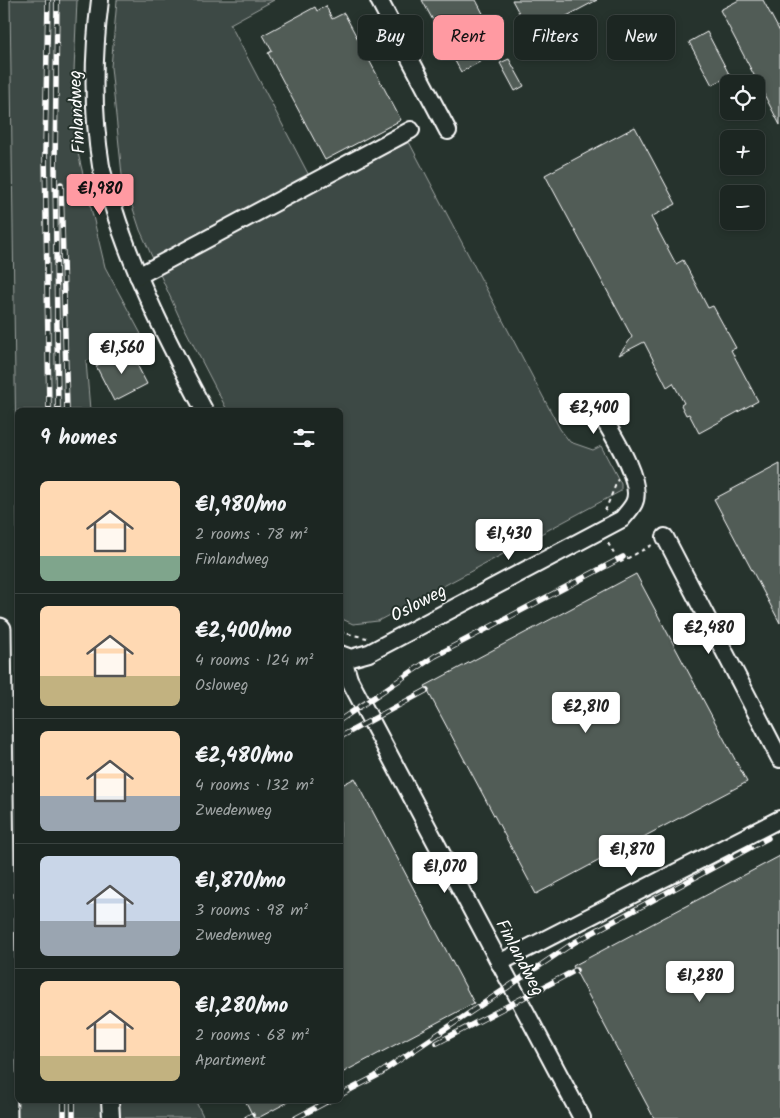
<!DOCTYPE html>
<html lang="en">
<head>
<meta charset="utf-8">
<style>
  :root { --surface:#1c2622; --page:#252e2a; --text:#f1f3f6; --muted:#a0a5a5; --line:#3a4340; --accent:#ff9aa2 }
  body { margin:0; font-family:Kalam,sans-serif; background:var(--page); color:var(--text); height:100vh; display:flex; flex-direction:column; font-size:19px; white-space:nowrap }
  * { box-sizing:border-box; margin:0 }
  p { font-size:16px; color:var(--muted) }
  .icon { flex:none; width:28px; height:28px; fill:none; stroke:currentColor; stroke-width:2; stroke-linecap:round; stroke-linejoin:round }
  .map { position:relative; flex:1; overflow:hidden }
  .details { position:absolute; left:15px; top:408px; width:328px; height:695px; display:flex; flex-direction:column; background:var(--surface); border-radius:8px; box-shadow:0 2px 8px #0003,0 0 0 1px var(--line) }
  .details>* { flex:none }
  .hud { position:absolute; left:358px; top:15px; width:348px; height:45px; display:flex; gap:10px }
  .controls { position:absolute; left:720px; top:75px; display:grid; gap:10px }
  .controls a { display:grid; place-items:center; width:45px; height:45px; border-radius:8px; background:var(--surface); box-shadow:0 2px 8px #0003,0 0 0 1px var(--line); font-size:25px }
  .price { position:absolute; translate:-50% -42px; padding:0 11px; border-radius:5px; background:#fff; color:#222; font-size:16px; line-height:32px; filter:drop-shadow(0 1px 2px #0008) }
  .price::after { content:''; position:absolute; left:50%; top:30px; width:15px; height:11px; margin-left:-8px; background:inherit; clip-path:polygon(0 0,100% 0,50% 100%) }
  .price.current { background:var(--accent); color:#111 }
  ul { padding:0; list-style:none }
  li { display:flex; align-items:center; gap:15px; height:125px; padding:0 25px }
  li+li { border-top:1px solid var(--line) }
  li span { display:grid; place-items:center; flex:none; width:140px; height:100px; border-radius:8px; color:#555 }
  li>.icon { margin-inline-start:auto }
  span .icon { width:60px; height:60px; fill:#fffc; stroke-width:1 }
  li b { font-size:21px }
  h2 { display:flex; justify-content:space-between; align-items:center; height:60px; padding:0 25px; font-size:21px }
  .chip { padding:0 18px; border-radius:8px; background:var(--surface); box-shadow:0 2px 8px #0003,0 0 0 1px var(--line); font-size:18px; line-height:45px }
  .chip.current { background:var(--accent); color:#111 }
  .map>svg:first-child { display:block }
</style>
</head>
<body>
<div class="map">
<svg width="780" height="1118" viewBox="0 0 780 1118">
  <rect width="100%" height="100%" fill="#26332d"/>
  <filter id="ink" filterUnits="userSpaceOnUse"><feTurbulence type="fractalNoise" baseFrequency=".02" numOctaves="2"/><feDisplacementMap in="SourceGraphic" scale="10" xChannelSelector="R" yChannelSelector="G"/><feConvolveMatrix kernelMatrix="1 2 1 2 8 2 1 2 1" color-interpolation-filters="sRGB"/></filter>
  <g filter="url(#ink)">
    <g fill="#3e4944" stroke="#9ea4a2">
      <path d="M 10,0 L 77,0 L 73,95 L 78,153 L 105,267 L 141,334 L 86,361 L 90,410 L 18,410 L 18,1100 L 101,1100 L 102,1118 L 15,1118 L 11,754 L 17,718 L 17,530 Z"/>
      <path d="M 117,0 L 274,0 L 230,24 L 316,189 L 409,142 L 560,429 L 570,442 L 593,450 L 601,446 L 621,484 L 621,491 L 378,621 L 353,624 L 340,618 L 340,410 L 227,410 L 181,321 L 140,230 L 122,175 L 111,67 Z"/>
      <path d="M 120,1100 L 195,1100 L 204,1118 L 120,1118 Z"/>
    </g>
    <g fill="#515c57" stroke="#fff">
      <path d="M 422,0 L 476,0 L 502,50 L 461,72 Z"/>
      <path d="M 512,0 L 597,0 L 531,35 Z"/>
      <path d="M 739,0 L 763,0 L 780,32 L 780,125 L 720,10 Z"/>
      <path d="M 326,6 L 332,19 L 344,13 L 401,120 L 325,160 L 268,53 L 272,51 L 263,35 L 315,7 L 317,11 Z"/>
      <path d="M 707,32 L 730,76 L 712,85 L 689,42 Z"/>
      <path d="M 509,59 L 524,86 L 515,91 L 500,63 Z"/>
      <path d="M 635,127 L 676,204 L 651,217 L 676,264 L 683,260 L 708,308 L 713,306 L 736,348 L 731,350 L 758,401 L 699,433 L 689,414 L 686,415 L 681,405 L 684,403 L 673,383 L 667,387 L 644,342 L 619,355 L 632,337 L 545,175 Z"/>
      <path d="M 129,349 L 147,384 L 114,401 L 96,366 Z"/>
      <path d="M 780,464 L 780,623 L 714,499 Z"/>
      <path d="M 636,574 L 747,782 L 536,894 L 425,686 Z"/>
      <path d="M 355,778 L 474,1003 L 340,1074 L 340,786 Z"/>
      <path d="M 780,856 L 780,1118 L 654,1118 L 573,966 Z"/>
      <path d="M 245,1100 L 292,1100 L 258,1118 L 254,1118 Z"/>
    </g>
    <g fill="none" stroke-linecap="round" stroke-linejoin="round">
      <g stroke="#fff" stroke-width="20">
        <g id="minor">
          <path d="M 100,0 C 93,55 92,111 101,166 C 104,180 109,193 113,206 C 135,278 169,344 204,410"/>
          <path d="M 379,0 L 448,131"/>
          <path d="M 138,276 L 411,130"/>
          <path d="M 665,537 L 780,759"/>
          <path d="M 340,654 L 351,658 L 369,653 L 622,519 C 626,514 631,509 634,503 C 644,482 611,432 600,413"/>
          <path d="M 342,655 L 349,679 L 582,1118"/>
          <path d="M 499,963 L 780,819"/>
          <path d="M 110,1100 L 111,1118"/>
        </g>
      </g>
      <g stroke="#fff" stroke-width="25">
        <path id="major" d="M 0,629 L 6,1118"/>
      </g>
      <g stroke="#fff" stroke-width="2" stroke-dasharray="4 4" stroke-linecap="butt">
        <path d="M 605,511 L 618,479"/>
        <path d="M 608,543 L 619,563 L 652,545"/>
        <path d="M 340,632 L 367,638"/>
      </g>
      <use href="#minor" stroke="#26332d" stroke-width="16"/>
      <use href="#major" stroke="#26332d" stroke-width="21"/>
      <g stroke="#fff" stroke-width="5.5">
        <g id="rail">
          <path d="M 48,0 L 45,152 L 49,410"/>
          <path d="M 57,0 L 55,167 L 58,410"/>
          <path d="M 61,184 L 67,410"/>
          <path d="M 340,720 L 435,656 L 623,557"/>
          <path d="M 340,737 L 427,690"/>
          <path d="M 437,1043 L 576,970"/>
          <path d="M 377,1075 L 575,942 L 768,838"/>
          <path d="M 340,1095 L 382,1073"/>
          <path d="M 64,1100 L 64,1118"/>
          <path d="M 73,1100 L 73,1118"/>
          <path d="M 247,1118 L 252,1115"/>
          <path d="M 296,1118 L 330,1100"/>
        </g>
      </g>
      <use href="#rail" stroke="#26332d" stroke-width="4" stroke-dasharray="11" stroke-linecap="butt"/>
    </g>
  </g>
  <g text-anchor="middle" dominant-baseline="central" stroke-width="4" stroke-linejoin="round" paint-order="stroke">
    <g font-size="18" fill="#fff" stroke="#26332d">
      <text transform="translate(78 112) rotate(-93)">Finlandweg</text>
      <text transform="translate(419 604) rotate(-28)">Osloweg</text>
      <text transform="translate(519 958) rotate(62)">Finlandweg</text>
    </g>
  </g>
</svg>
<div class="controls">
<a><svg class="icon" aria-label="locate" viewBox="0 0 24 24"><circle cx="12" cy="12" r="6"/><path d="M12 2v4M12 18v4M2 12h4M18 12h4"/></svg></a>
<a>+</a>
<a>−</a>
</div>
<b class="price current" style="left:100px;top:216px">€1,980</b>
<b class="price" style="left:122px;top:375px">€1,560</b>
<b class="price" style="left:594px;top:435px">€2,400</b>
<b class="price" style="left:509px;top:561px">€1,430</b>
<b class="price" style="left:709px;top:655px">€2,480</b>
<b class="price" style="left:586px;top:734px">€2,810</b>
<b class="price" style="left:632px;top:877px">€1,870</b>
<b class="price" style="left:445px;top:894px">€1,070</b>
<b class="price" style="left:700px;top:1003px">€1,280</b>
<div class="hud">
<a class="chip">Buy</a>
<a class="chip current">Rent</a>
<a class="chip">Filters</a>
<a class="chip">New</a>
</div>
<section class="details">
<h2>9 homes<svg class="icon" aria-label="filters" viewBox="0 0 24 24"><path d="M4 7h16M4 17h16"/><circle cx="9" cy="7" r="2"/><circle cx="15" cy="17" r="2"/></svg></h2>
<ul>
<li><span style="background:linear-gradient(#ffd9b3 75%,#7fa58c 0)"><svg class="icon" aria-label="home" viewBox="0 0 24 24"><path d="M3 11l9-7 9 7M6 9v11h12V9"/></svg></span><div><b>€1,980/mo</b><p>2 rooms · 78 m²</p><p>Finlandweg</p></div></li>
<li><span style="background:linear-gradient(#ffd9b3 70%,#c2b280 0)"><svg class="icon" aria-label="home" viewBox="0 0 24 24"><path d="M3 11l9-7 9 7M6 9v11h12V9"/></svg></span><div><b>€2,400/mo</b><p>4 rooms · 124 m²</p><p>Osloweg</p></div></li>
<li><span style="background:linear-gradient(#ffd9b3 65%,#9aa5b1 0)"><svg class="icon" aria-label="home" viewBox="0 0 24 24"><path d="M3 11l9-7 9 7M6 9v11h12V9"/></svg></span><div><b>€2,480/mo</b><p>4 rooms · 132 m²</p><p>Zwedenweg</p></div></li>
<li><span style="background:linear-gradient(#c9d6e8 65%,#9aa5b1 0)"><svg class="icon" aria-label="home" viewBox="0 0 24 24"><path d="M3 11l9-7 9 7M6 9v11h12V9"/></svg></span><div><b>€1,870/mo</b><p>3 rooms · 98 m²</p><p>Zwedenweg</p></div></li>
<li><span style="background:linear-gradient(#ffd9b3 75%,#c2b280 0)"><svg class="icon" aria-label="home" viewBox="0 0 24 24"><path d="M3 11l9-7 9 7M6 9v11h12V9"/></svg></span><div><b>€1,280/mo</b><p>2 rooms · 68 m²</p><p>Apartment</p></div></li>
</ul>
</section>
</div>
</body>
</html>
